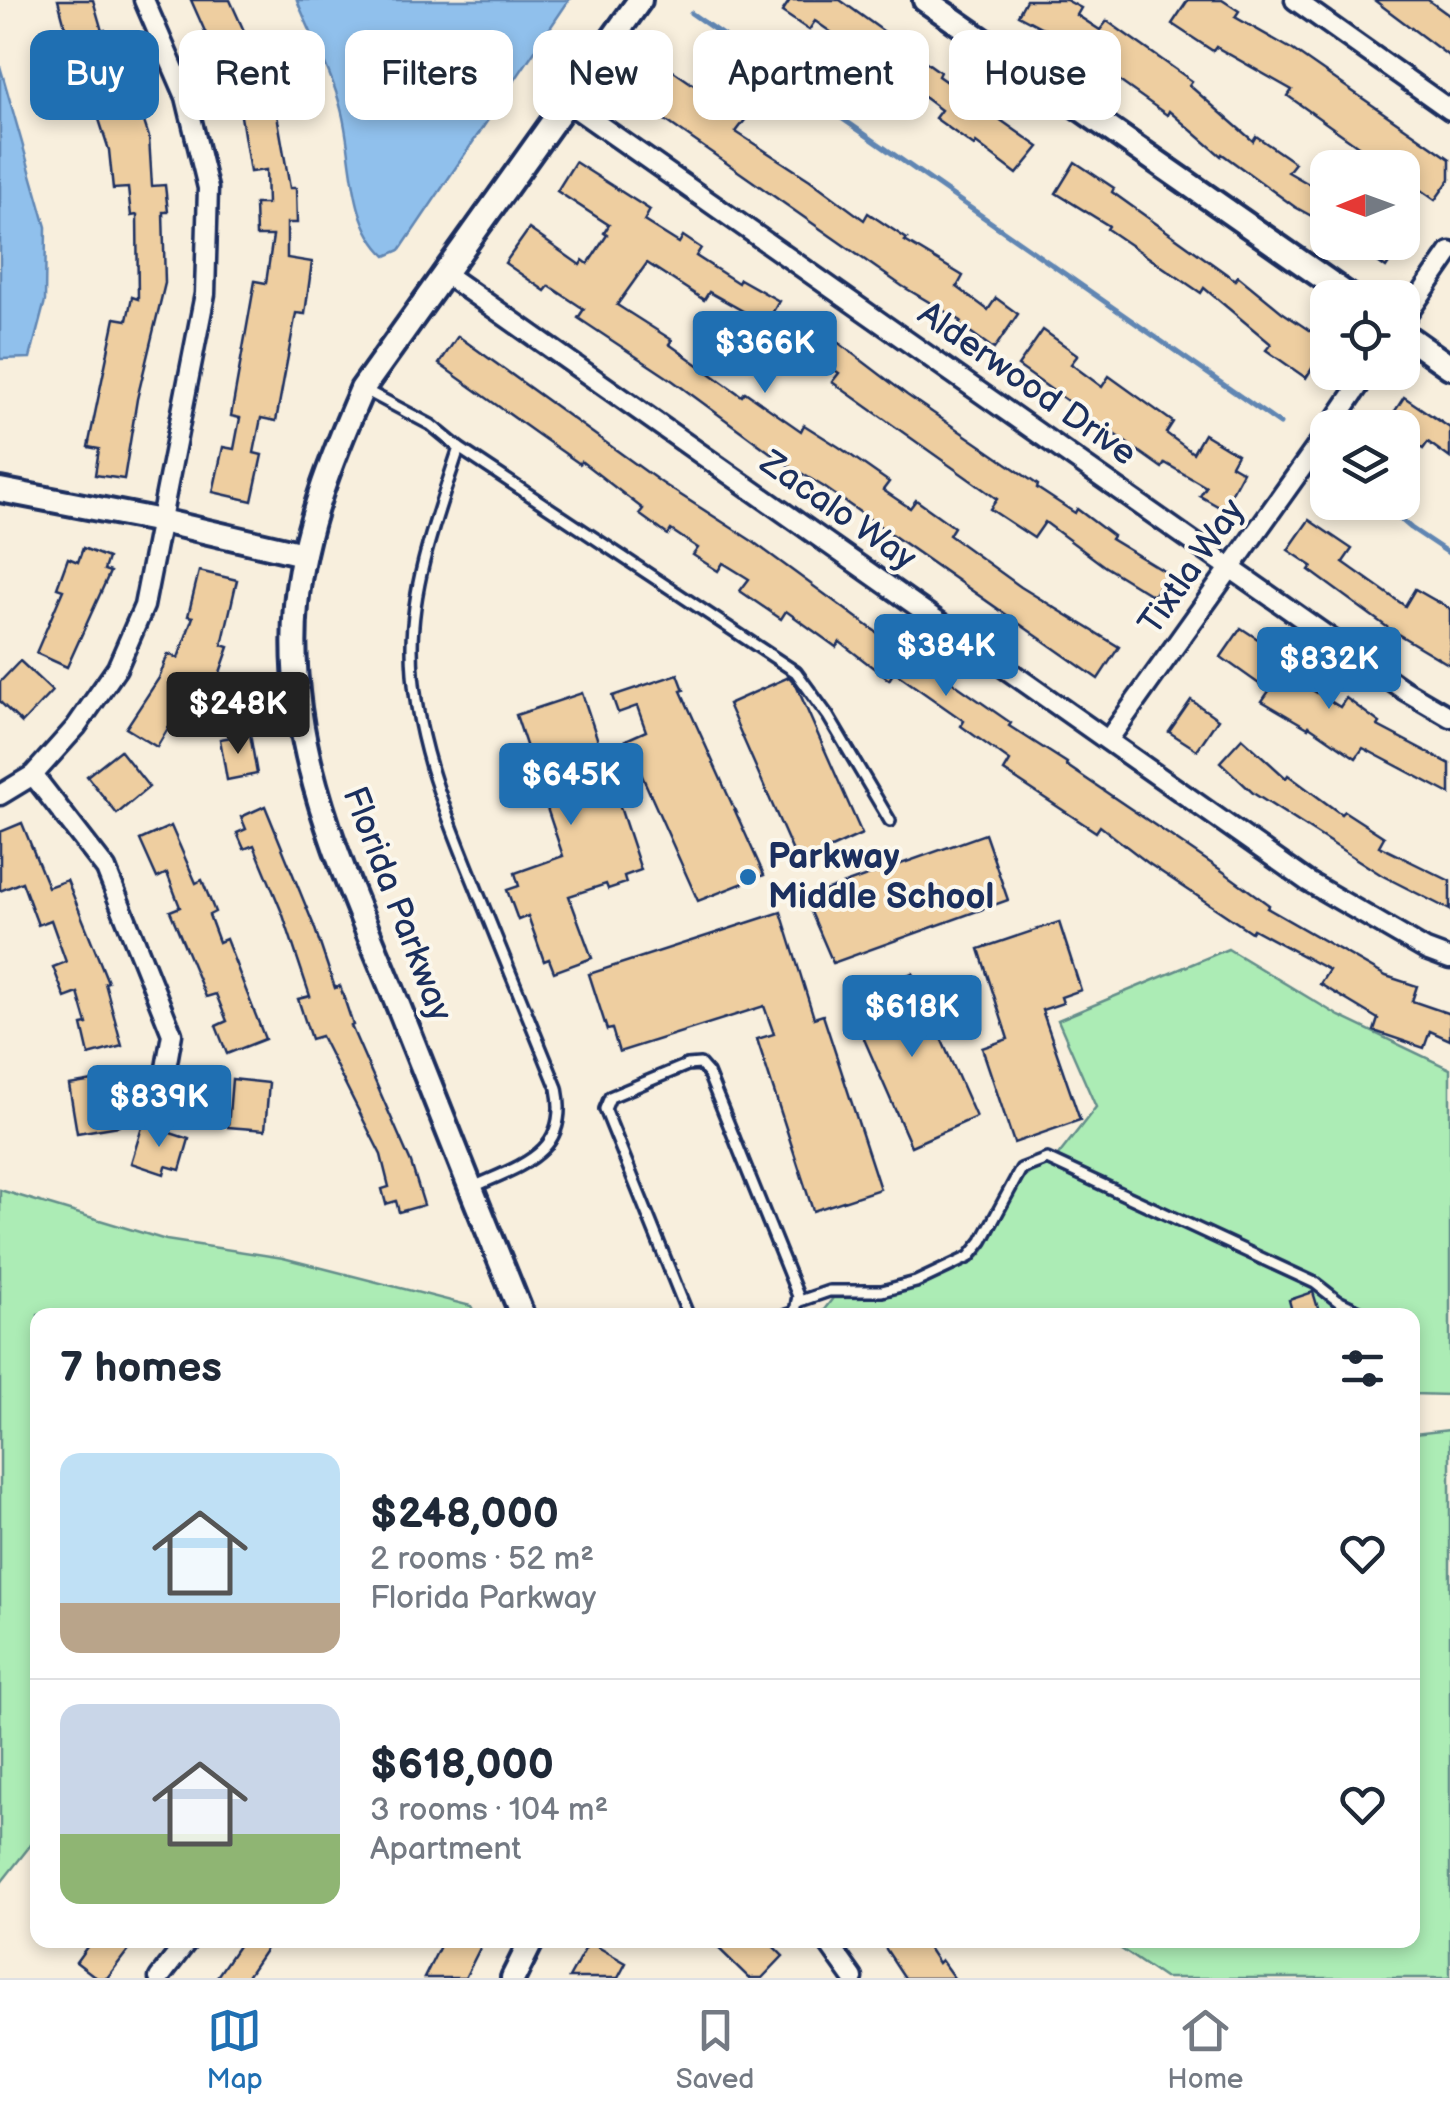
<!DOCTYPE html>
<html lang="en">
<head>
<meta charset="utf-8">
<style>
  :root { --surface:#fff; --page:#f2f2f3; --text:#1f2937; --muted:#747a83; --line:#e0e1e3; --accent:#1f6fb2 }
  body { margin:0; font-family:"Balsamiq Sans",sans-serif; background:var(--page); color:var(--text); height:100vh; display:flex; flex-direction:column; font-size:38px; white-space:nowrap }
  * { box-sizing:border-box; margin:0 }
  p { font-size:32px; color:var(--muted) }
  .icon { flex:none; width:55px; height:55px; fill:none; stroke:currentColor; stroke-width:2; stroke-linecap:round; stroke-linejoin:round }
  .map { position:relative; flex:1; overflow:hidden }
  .side { position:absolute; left:30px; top:1308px; width:1390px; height:640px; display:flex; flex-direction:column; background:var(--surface); border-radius:20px; box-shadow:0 5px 15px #0003 }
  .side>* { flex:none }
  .guide { position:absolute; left:30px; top:30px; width:1390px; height:90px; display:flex; gap:20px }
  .needle { width:65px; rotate:269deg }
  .fabs { position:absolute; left:1310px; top:150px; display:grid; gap:20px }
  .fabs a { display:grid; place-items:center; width:110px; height:110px; border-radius:20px; background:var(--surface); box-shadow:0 5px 15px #0003; font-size:50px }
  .price { position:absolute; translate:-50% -85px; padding:0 22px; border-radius:10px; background:var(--accent); color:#fff; font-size:32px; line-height:65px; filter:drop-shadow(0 2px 5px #0008) }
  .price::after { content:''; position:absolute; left:50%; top:60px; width:30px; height:22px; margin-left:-15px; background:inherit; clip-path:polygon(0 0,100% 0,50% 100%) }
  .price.on { background:#222; color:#fff }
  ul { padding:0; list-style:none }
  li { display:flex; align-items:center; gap:30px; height:250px; padding:0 30px }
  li+li { border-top:2px solid var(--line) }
  li span { display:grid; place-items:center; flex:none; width:280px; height:200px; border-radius:20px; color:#555 }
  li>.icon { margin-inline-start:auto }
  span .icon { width:120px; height:120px; fill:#fffc; stroke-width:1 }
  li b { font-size:42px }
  h2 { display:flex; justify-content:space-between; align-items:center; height:120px; padding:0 30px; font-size:42px }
  .pill { padding:0 35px; border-radius:20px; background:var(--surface); box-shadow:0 5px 15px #0003; font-size:35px; line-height:90px }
  .pill.on { background:var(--accent); color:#fff }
  .tabs { display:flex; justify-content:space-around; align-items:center; height:140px; border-top:2px solid var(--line); background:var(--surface); font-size:28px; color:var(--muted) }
  .tabs a { display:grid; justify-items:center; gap:5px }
  .tabs .on { color:var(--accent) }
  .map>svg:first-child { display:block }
</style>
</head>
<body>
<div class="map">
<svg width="1450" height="1978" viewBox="0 0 1450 1978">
  <rect width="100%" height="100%" fill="#f8efdd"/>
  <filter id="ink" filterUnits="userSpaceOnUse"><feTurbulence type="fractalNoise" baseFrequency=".01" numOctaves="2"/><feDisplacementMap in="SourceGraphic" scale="20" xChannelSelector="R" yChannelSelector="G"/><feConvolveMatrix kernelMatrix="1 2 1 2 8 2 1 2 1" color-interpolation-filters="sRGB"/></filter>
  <g filter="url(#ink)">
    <g fill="#acecb5" stroke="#648e8a" stroke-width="2.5">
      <path d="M 1228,949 L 1339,1016 L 1450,1069 L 1450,1395 L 1413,1394 L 1412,1315 L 820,1315 L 833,1298 C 887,1299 898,1296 946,1273 C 955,1269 967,1266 975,1260 C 1004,1237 1006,1168 1050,1166 L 1096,1107 L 1058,1020 Z"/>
      <path d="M 0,1190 L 166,1240 L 283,1258 L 471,1306 L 476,1315 L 38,1315 L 37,1837 L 0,1884 Z"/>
      <path d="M 1450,1430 L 1450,1978 L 1164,1978 L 1108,1940 L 1412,1940 L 1413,1434 Z"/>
    </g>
    <g fill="#90c0ec" stroke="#6186b3" stroke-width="2.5">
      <path d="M 297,0 L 569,0 L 400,250 L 386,256 C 347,220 354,156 341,109 C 332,72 311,36 297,0 Z"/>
      <path d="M 0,66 L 46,227 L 45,301 L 30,358 L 0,359 Z"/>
    </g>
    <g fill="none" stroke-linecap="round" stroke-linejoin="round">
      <g stroke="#6186b3" stroke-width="5">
        <path d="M 691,13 L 1280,424"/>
        <path d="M 1381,502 L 1411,528 L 1450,554"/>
      </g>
    </g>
    <g fill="#eecea0" stroke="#1b2f5e" stroke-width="2.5">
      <path d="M 58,0 L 93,0 L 102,31 L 105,30 L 135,94 L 149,137 L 152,186 L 165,185 L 168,212 L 163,212 L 165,283 L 137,399 L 124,479 L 95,475 L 99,449 L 88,447 L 115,318 L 127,320 L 132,297 L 138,299 L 137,215 L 131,216 L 128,188 L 113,189 L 109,150 L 95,107 L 101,105 L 65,26 Z"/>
      <path d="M 191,0 L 230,0 L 254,53 L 257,51 L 273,92 L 290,188 L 296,188 L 297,223 L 287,223 L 287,258 L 312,262 L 305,314 L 296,313 L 276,421 L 261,418 L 254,453 L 262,455 L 252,501 L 213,492 L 223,447 L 234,449 L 240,418 L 231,416 L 255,281 L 266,283 L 273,236 L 256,236 L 255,204 L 267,204 L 266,170 L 250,172 L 240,110 L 214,43 L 211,45 Z"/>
      <path d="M 790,0 L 840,0 L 940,72 L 938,76 L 1039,147 L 1017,174 L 976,143 L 974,146 L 935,118 L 941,110 L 913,89 L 906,98 L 882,80 L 888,72 L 815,21 L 809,30 L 782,12 Z"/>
      <path d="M 1026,0 L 1066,0 L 1081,8 L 1077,15 L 1100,30 L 1107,21 L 1192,81 L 1189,85 L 1253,141 L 1256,136 L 1295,163 L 1288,172 L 1328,195 L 1328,225 L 1295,207 L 1222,154 L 1221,156 L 1169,111 L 1167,115 L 1073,48 L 1075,45 L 1018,15 Z"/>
      <path d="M 1188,0 L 1222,0 L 1239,11 L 1235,17 L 1293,50 L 1450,159 L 1450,179 L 1435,200 L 1402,177 L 1402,168 L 1389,168 L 1288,96 L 1292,90 L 1216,47 L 1213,51 L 1172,24 Z"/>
      <path d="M 1374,0 L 1428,0 L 1450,16 L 1450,57 Z"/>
      <path d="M 650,55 L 745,120 L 736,132 L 810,180 L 864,220 L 868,213 L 907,239 L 905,241 L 963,276 L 957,287 L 988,310 L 996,298 L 1018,314 L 994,349 L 959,324 L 961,321 L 902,286 L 625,92 Z"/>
      <path d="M 575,162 L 650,210 L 644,221 L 679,243 L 683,236 L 701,248 L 696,256 L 738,283 L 740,279 L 779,301 L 766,324 L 709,292 L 704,300 L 647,263 L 617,305 L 672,340 L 669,344 L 742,396 L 745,392 L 801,431 L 804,425 L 839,447 L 889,482 L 883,490 L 910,508 L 916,500 L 954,527 L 949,535 L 1021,587 L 1119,647 L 1098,679 L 824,487 L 783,462 L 673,381 L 578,318 L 584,309 L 549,286 L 545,291 L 505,263 L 529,229 L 580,265 L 583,260 L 588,264 L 607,235 L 604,233 L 609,225 L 557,191 Z"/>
      <path d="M 1075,162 L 1114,188 L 1112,192 L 1235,280 L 1238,276 L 1282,312 L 1328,343 L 1306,378 L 1266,350 L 1271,344 L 1204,288 L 1201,293 L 1107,229 L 1109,226 L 1056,193 Z"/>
      <path d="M 1350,242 L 1403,242 L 1386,268 Z"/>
      <path d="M 802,315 L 907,395 L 1038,485 L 1037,488 L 1075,513 L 1077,509 L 1113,536 L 1111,539 L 1167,573 L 1153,596 L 1104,566 L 1045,522 L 1034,538 L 990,509 L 997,499 L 832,382 L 839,373 L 787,338 Z"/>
      <path d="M 1043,330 L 1078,355 L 1071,364 L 1102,387 L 1109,376 L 1173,422 L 1166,433 L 1193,453 L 1204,434 L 1237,454 L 1231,465 L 1243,472 L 1223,509 L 1200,496 L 1206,487 L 1165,463 L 1162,468 L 1018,366 Z"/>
      <path d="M 458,336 L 662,483 L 752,541 L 924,667 L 926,664 L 1011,723 L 1009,726 L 1067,763 L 1066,765 L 1221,870 L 1269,905 L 1267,908 L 1386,976 L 1417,986 L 1412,1001 L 1450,1014 L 1450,1040 L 1430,1031 L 1424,1048 L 1374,1031 L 1378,1019 L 1320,984 L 1329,970 L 1253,929 L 1251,932 L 1148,863 L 1100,826 L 1096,832 L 1004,771 L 1010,761 L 961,726 L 964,721 L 894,672 L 889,680 L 840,642 L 836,647 L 786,611 L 781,619 L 740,591 L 749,579 L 723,563 L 718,571 L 693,555 L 698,548 L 671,530 L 668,535 L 639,514 L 643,509 L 581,461 L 580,464 L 540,436 L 439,364 Z"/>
      <path d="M 1404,397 L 1450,428 L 1450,458 L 1428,442 L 1423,449 L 1402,435 L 1402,428 L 1384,428 Z"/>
      <path d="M 1309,520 L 1352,549 L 1343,562 L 1405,606 L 1415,589 L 1450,609 L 1450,665 L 1391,630 L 1309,570 L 1312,566 L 1288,550 Z"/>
      <path d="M 83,548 L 108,558 L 104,570 L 110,572 L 67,667 L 36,653 L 63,590 L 57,588 L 68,558 L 78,562 Z"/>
      <path d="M 199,571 L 237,580 L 222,645 L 229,647 L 211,698 L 191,690 L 157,747 L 126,728 L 159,678 L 168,654 L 178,658 L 193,617 L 188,616 Z"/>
      <path d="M 1241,628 L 1308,672 L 1301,683 L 1340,707 L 1346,698 L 1380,723 L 1378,726 L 1450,764 L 1450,794 L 1363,748 L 1356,758 L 1309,726 L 1308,728 L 1262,701 L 1269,691 L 1221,657 Z"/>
      <path d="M 20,661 L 52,691 L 22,723 L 0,702 L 0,682 Z"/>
      <path d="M 678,674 L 684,690 L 681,691 L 764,875 L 698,901 L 626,740 L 646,731 L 637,706 L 618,713 L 612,696 Z"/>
      <path d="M 789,677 L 796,685 L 862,834 L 798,863 L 728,704 Z"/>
      <path d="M 582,693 L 641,870 L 624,876 L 626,883 L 608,889 L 606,884 L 569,896 L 592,958 L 554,972 L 549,959 L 544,961 L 528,916 L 518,920 L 507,890 L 519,886 L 515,873 L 563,856 L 516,715 Z"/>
      <path d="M 1191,700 L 1218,719 L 1197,750 L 1169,732 Z"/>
      <path d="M 250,734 L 257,774 L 227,780 L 220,739 Z"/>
      <path d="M 1242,738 L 1286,778 L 1288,775 L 1341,814 L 1344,811 L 1384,837 L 1379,846 L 1450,881 L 1450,910 L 1383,876 L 1253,793 L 1220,762 Z"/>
      <path d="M 120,750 L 149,787 L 117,814 L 87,776 Z"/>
      <path d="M 265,806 L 314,926 L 335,988 L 340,986 L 353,1025 L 351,1026 L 411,1163 L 424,1205 L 399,1212 L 396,1201 L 386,1204 L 382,1189 L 389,1187 L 381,1155 L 321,1036 L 311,1039 L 298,999 L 310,996 L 283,915 L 254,845 L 244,849 L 237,833 L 246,829 L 241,817 Z"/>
      <path d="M 22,823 L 48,887 L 67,880 L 108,982 L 105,983 L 122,1046 L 89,1055 L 82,1025 L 87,1024 L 78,993 L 65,998 L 53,967 L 66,962 L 51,920 L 38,925 L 22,882 L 0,891 L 0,832 Z"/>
      <path d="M 171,826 L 196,883 L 202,880 L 215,912 L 209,915 L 219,942 L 226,939 L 265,1039 L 227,1054 L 216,1026 L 227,1021 L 216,994 L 206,997 L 170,911 L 180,907 L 167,873 L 157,878 L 140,840 Z"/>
      <path d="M 985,834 L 1008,900 L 833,963 L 805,898 Z"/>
      <path d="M 781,912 L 814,1018 L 823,1015 L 880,1189 L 813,1211 L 757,1039 L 774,1034 L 764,1006 L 619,1052 L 612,1029 L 607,1030 L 589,974 Z"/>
      <path d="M 1059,922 L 1081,990 L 1061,997 L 1063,1003 L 1042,1010 L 1080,1120 L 1014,1143 L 982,1048 L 1008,1039 L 979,949 Z"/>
      <path d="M 912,973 L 976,1117 L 911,1146 L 850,1007 L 869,999 L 867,993 Z"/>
      <path d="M 111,1078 L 119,1126 L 77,1133 L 69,1085 Z"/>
      <path d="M 232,1079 L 269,1083 L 265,1130 L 228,1127 Z"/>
      <path d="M 143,1124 L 189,1139 L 180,1170 L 166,1166 L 164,1174 L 131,1163 Z"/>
      <path d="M 1313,1292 L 1320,1315 L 1293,1315 L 1289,1300 Z"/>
      <path d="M 92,1940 L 136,1940 L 107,1978 L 97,1978 L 76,1962 Z"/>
      <path d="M 242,1940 L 272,1940 L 246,1978 L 216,1978 Z"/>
      <path d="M 443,1940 L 484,1940 L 465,1978 L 424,1978 Z"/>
      <path d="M 710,1940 L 767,1940 L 783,1956 L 762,1978 L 749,1978 Z"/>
      <path d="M 880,1940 L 923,1940 L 938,1963 L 941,1960 L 954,1978 L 905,1978 Z"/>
      <path d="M 589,1942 L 626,1963 L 618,1978 L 569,1978 Z"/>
    </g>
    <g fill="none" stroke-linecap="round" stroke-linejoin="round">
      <g stroke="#1b2f5e" stroke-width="16">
        <g id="service">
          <path d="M 365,390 L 431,425 L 459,448 L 796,672 L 828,716 L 890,821"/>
          <path d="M 459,448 C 438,513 412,580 412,648 C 412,731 443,807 474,883 C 501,951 529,1019 557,1088 C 570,1153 522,1165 473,1187"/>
          <path d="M 797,1302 L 829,1291 L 882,1291 L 916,1282 L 969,1257 L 982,1241 L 1021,1169 L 1047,1159 L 1315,1283 L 1338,1301 L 1368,1315"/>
          <path d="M 688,1315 L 605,1109 L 610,1097 L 687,1065 L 700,1064 L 708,1073 L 798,1296 L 795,1312 L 786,1315"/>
        </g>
      </g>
      <g stroke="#1b2f5e" stroke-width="25">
        <g id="minor">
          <path d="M 1295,0 L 1450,110"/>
          <path d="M 568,103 L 1404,690 L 1450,717"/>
          <path d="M 444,273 L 1307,881 L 1426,950 L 1450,959"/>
          <path d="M 1402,322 L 1450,252"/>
          <path d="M 1330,428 L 1368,372"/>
          <path d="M 1108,740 L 1328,431"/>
          <path d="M 33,775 L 106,869 L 172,1034 L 166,1068"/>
          <path d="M 0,795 L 33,775 L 76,727 L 117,668 L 144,606 L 205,294 L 208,188 L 186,97 L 144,0"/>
          <path d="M 826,1940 L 853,1978"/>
          <path d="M 159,1978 L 188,1940"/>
        </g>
      </g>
      <g stroke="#1b2f5e" stroke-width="30">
        <g id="tertiary">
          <path d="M 925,0 L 1352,298"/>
          <path d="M 1402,333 L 1450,367"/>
          <path d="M 0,490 L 161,521 L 303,554"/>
          <path d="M 522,1315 C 480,1212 439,1108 398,1005 C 346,876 283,749 296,605 C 303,529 332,458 362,389 L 640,0"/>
          <path d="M 513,1978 L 532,1940"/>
        </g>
      </g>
      <use href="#service" stroke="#fbf7ec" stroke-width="9"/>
      <use href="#minor" stroke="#fbf7ec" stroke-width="18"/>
      <use href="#tertiary" stroke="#fbf7ec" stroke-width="22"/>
    </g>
  </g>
  <circle fill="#1f6fb2" stroke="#fbf7ec" stroke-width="4" cx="748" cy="877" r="10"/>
  <g text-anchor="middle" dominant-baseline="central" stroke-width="8" stroke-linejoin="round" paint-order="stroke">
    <g font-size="35" fill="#1b2f5e" stroke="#fbf7ec">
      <text transform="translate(1027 384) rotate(35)">Alderwood Drive</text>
      <text transform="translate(838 511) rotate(35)">Zacalo Way</text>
      <text transform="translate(1192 567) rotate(-55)">Tixtla Way</text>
      <text transform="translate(397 904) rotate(69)">Florida Parkway</text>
    </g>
    <g font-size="35" font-weight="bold" fill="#1b2f5e" stroke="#fbf7ec" text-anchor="start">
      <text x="768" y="857">Parkway<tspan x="768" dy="40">Middle School</tspan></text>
    </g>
  </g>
</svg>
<div class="fabs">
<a><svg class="needle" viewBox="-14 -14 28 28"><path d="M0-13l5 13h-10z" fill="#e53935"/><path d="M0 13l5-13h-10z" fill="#747a83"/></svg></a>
<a><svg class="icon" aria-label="locate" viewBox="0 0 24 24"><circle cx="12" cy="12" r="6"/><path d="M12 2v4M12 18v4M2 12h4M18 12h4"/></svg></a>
<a><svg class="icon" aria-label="layers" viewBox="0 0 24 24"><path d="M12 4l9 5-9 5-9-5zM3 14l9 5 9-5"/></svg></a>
</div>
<b class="price" style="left:765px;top:396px">$366K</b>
<b class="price" style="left:946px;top:699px">$384K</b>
<b class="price" style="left:1329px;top:712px">$832K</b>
<b class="price on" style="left:238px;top:757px">$248K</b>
<b class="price" style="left:571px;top:828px">$645K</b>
<b class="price" style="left:912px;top:1060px">$618K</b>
<b class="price" style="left:159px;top:1150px">$839K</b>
<div class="guide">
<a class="pill on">Buy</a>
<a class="pill">Rent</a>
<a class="pill">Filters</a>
<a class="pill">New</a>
<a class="pill">Apartment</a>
<a class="pill">House</a>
</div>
<section class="side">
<h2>7 homes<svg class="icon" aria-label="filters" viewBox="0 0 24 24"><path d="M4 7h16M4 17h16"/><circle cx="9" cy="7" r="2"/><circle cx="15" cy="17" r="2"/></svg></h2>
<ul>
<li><span style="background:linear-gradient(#bfe0f5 75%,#b9a48a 0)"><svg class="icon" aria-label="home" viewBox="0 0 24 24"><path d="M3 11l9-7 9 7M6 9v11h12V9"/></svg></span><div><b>$248,000</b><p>2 rooms · 52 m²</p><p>Florida Parkway</p></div><svg class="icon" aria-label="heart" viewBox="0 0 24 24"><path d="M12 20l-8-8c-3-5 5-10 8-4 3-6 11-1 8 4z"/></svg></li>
<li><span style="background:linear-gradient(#c9d6e8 65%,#8fb573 0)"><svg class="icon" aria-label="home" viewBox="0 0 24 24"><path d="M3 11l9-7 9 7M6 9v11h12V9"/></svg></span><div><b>$618,000</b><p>3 rooms · 104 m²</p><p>Apartment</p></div><svg class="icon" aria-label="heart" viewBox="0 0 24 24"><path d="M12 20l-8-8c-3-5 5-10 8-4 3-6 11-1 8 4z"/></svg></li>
</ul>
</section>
</div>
<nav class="tabs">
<a class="on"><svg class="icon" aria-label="map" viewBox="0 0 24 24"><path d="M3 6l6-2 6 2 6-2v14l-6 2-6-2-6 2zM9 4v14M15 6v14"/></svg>Map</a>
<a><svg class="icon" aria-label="saved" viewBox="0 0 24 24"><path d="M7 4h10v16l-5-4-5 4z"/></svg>Saved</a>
<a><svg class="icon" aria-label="home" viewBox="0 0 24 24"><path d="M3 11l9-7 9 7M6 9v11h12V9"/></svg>Home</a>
</nav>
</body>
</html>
